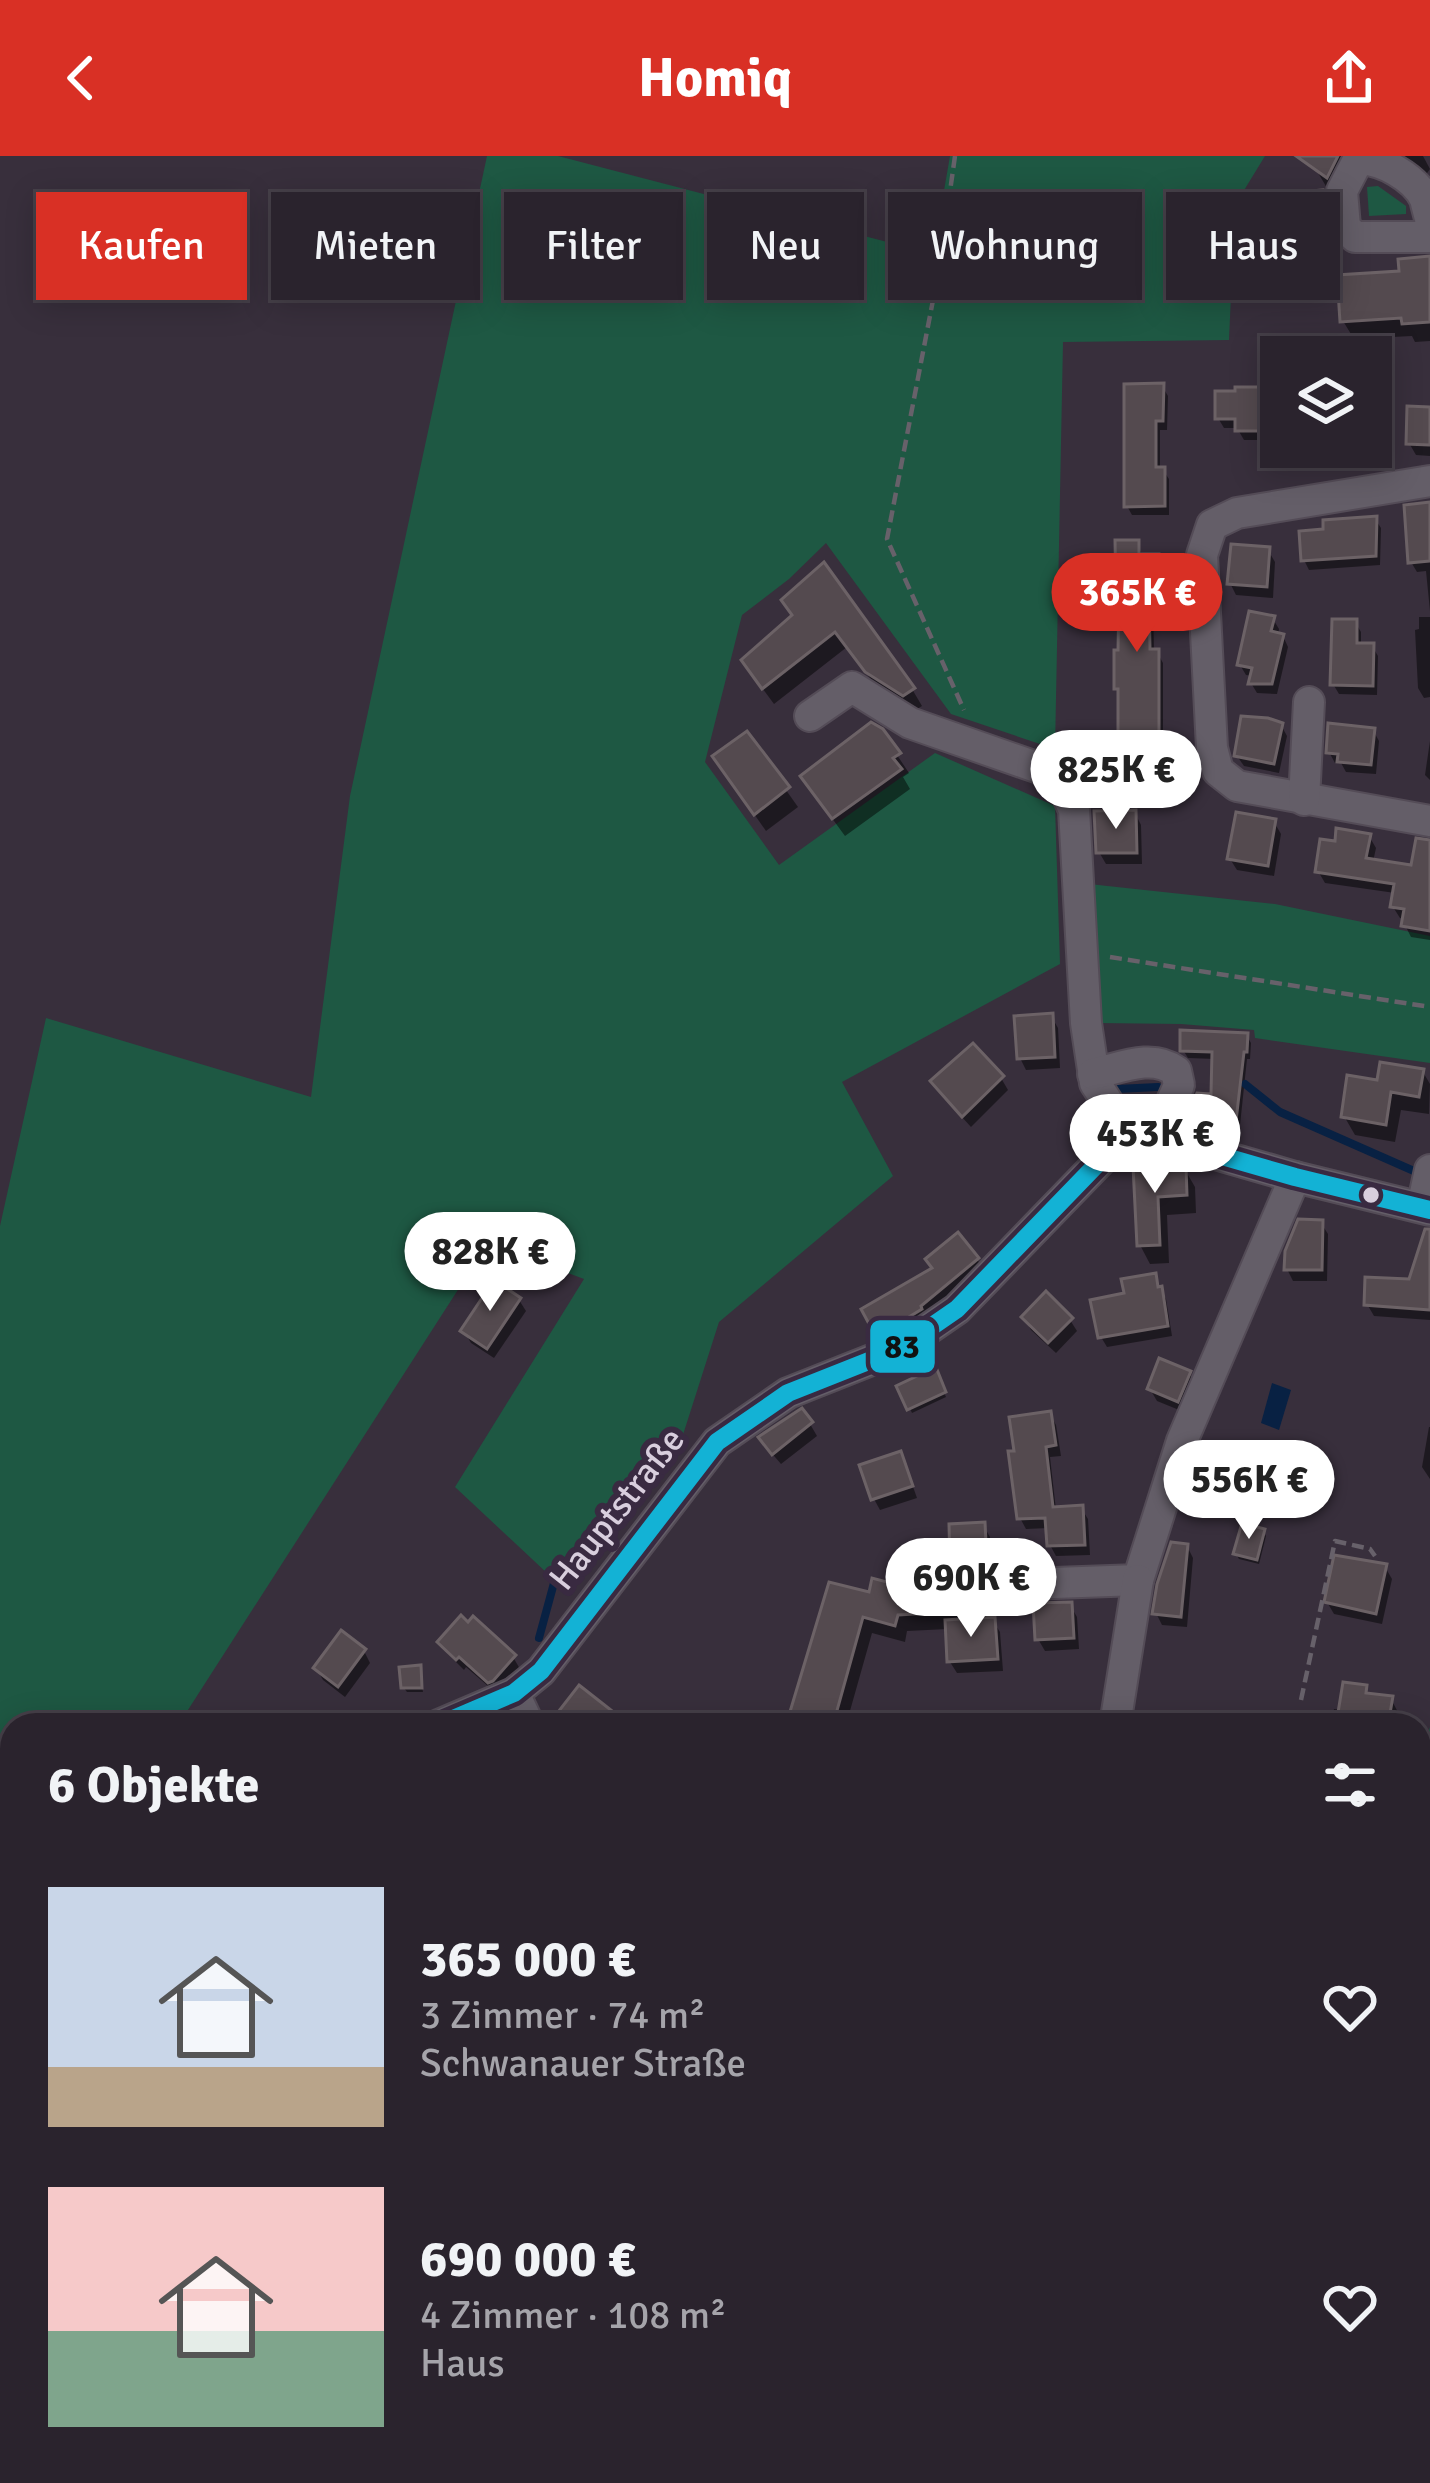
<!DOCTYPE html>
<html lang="de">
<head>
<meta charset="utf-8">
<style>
  :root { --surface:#2a232d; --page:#322b35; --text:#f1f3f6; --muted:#a5a4aa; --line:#464049; --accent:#d93025 }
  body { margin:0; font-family:Signika,sans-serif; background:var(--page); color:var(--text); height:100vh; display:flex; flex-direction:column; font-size:45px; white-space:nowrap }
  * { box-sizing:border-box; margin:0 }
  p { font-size:39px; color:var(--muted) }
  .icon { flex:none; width:66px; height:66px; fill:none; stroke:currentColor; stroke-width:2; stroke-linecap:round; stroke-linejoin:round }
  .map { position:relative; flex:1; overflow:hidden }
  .drawer { position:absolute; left:0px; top:1557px; width:1431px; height:771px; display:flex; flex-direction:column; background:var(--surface); border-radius:36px 36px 0 0; box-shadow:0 6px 30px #0003,0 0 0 3px var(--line) }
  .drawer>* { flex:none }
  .hud { position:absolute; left:36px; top:36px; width:1359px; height:108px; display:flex; gap:24px }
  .controls { position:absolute; left:1260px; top:180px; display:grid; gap:24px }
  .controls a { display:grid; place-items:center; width:132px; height:132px; border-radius:0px; background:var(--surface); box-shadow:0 6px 30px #0003,0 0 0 3px var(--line); font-size:60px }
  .price { position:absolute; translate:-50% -102px; padding:0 27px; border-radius:42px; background:#fff; color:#222; font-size:39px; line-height:78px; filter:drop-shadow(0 3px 6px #0008) }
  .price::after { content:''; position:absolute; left:50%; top:72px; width:36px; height:27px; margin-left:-18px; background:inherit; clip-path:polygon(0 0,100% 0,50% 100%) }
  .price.on { background:var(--accent); color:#fff }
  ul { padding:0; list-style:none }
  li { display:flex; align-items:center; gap:36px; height:300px; padding:0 48px }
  li span { display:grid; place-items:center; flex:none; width:336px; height:240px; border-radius:0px; color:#555 }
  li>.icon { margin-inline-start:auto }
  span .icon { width:144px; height:144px; fill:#fffc; stroke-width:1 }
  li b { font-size:51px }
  h2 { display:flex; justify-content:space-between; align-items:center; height:144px; padding:0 48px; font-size:51px }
  .tag { padding:0 42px; border-radius:0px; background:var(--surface); box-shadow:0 6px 30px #0003,0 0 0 3px var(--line); font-size:42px; line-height:108px }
  .tag.on { background:var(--accent); color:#fff }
  header { display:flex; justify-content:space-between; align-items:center; height:156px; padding:0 48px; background:var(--accent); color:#fff; font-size:54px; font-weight:700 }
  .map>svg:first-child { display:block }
</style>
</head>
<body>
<header><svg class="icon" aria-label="back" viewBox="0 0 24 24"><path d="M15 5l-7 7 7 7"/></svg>Homiq<svg class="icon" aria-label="share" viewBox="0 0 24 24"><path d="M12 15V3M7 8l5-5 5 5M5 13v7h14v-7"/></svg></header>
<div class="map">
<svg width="1430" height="2327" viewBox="0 0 1430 2327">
  <rect width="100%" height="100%" fill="#382f3c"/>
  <g fill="#1e5843">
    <path d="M 487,0 L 558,0 L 933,98 L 950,0 L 1265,0 L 1235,49 L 1229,184 L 1063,186 L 1055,593 L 951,558 L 826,387 L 789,423 L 742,459 L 705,606 L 779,709 L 935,597 L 1055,650 L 1060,808 L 842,926 L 893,1020 L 719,1166 L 681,1285 L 564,1433 L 455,1331 L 584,1123 L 488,1087 L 186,1557 L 188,1569 L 12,1569 L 12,1918 L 0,1931 L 0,1070 L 46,862 L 311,941 L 350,640 Z"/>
    <path d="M 1378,30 L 1406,50 L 1406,58 L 1369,60 L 1367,31 Z"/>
    <path d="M 1089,728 L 1275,748 L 1430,780 L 1430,907 L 1255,882 L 1254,874 L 1181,868 L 1097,867 Z"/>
    <path d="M 1430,1571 L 1430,2327 L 993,2327 L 995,2316 L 1419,2316 L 1419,1612 Z"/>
  </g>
  <path fill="#082143" d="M 1272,1227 L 1291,1234 L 1279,1274 L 1261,1267 Z"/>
  <g fill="#0007">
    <path d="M 1321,0 L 1423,0 L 1430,13 L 1422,24 L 1379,6 L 1330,37 L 1314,10 Z"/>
    <path d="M 1321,37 L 1328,49 L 1333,104 L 1291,107 L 1285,95 Z"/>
    <path d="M 1430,103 L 1430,185 L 1415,186 L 1412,180 L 1354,183 L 1343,165 L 1402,117 Z"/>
    <path d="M 1162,230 L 1168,240 L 1167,274 L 1160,274 L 1160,314 L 1163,314 L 1169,323 L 1169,359 L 1132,359 L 1127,350 Z"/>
    <path d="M 1272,234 L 1278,244 L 1278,250 L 1281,250 L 1281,284 L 1244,284 L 1237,272 L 1224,272 L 1218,262 Z"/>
    <path d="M 1430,254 L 1430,300 L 1416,299 L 1409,287 Z"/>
    <path d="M 1303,291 L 1359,291 L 1359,301 L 1307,297 Z"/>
    <path d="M 1430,350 L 1430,455 L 1426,415 L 1417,416 L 1411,406 Z"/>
    <path d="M 1375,363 L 1381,372 L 1380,409 L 1309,414 L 1304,404 Z"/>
    <path d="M 1137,387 L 1143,401 L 1157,401 L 1163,411 L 1163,449 L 1153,448 L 1154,496 L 1157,496 L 1163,507 L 1163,615 L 1127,615 L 1121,605 L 1121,539 L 1117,532 Z"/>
    <path d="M 1268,394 L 1275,406 L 1273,442 L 1236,439 L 1230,427 Z"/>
    <path d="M 823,410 L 912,533 L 922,550 L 914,555 L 878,533 L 847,491 L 774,548 L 754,521 L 794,462 Z"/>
    <path d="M 1419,461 L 1430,461 L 1430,541 L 1424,542 L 1418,532 L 1415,474 L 1419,473 Z"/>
    <path d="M 1273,463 L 1279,473 L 1278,479 L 1283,480 L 1288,491 L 1277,538 L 1257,537 L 1251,527 L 1253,520 L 1246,519 L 1240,509 Z"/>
    <path d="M 1355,466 L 1361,476 L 1361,490 L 1372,490 L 1378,500 L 1377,539 L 1339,538 L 1333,528 Z"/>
    <path d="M 1281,569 L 1287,580 L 1279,617 L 1244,610 L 1237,600 Z"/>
    <path d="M 1373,574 L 1379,585 L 1376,618 L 1346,616 L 1341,607 L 1335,607 L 1329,596 Z"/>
    <path d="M 881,575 L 909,617 L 903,621 L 910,633 L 845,680 L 815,639 Z"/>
    <path d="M 747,579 L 798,651 L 766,675 L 727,619 Z"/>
    <path d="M 1430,585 L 1430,624 L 1425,619 Z"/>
    <path d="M 1135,657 L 1141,669 L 1142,708 L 1106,708 L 1099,696 Z"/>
    <path d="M 1274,666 L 1281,678 L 1274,720 L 1237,714 L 1230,703 Z"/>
    <path d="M 1369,680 L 1376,692 L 1373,706 L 1413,712 L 1430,689 L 1430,784 L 1411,781 L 1405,769 L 1405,763 L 1400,762 L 1393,751 L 1395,737 L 1325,727 L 1318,715 L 1337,688 Z"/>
    <path d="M 1051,860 L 1058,872 L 1060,912 L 1026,914 L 1020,902 Z"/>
    <path d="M 1247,880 L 1251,887 L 1250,903 L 1247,903 L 1238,988 L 1191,976 L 1187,968 L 1214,941 L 1215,903 L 1188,902 L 1183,894 Z"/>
    <path d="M 1423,916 L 1430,928 L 1429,958 L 1401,954 L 1395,986 L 1355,979 L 1344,960 L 1379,927 Z"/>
    <path d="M 1001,922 L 1008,934 L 971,971 L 940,937 L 934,926 Z"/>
    <path d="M 1184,1012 L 1195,1031 L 1196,1057 L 1167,1059 L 1169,1107 L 1150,1108 L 1140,1089 L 1136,1013 Z"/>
    <path d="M 1321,1067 L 1328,1078 L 1327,1125 L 1293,1125 L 1287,1113 Z"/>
    <path d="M 1430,1090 L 1430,1164 L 1374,1160 L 1367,1148 L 1411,1126 Z"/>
    <path d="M 977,1103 L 984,1115 L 886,1190 L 865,1154 Z"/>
    <path d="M 1154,1120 L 1166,1143 L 1172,1180 L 1107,1191 L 1101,1181 L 1127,1139 Z"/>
    <path d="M 519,1144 L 526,1155 L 494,1202 L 471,1187 L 464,1175 Z"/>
    <path d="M 1025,1162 L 1070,1164 L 1077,1175 L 1056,1197 L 1031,1174 Z"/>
    <path d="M 934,1215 L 946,1241 L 912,1257 L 900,1231 Z"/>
    <path d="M 1189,1217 L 1196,1229 L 1184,1256 L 1157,1245 L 1150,1233 Z"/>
    <path d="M 1050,1258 L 1056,1269 L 1061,1300 L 1050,1301 L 1056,1354 L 1081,1352 L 1088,1363 L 1090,1399 L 1056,1400 L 1050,1389 L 1049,1372 L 1026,1373 L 1020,1362 Z"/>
    <path d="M 810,1268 L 817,1280 L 781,1308 L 769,1294 Z"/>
    <path d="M 1429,1271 L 1430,1271 L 1430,1323 L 1422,1311 Z"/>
    <path d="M 1270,1303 L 1277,1315 L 1266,1354 L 1217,1341 L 1211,1329 Z"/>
    <path d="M 906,1311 L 917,1342 L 880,1354 L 874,1343 Z"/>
    <path d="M 983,1369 L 990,1381 L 992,1419 L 960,1420 L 953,1409 Z"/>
    <path d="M 1263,1375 L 1266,1380 L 1259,1408 L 1239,1403 L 1236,1398 Z"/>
    <path d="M 1187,1390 L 1193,1402 L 1187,1471 L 1162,1469 L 1156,1457 Z"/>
    <path d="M 1385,1411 L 1392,1423 L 1382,1468 L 1334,1458 L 1327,1446 Z"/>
    <path d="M 943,1414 L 953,1431 L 953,1446 L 978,1452 L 986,1465 L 993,1465 L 1000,1476 L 1003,1515 L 957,1517 L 950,1506 L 948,1473 L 907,1475 L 905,1486 L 872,1477 L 846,1569 L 790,1569 L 871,1440 L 928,1439 Z"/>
    <path d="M 1070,1449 L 1077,1461 L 1079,1493 L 1045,1495 L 1038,1483 Z"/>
    <path d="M 441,1486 L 513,1501 L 520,1513 L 496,1537 L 466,1511 L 464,1514 L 448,1498 Z"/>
    <path d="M 364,1495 L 370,1507 L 345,1541 L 323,1524 L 316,1512 Z"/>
    <path d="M 419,1512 L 423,1536 L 407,1536 L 404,1532 Z"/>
    <path d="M 1365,1532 L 1369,1540 L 1391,1543 L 1400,1560 L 1399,1569 L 1325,1569 L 1327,1562 L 1332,1563 L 1334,1553 L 1342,1554 Z"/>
    <path d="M 1150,1559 L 1218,1569 L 1148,1569 Z"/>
    <path d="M 0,1988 L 12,2006 L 0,2017 Z"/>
    <path d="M 0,2278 L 10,2292 L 0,2304 Z"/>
    <path d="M 187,2316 L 302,2316 L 305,2321 L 303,2327 L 194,2327 Z"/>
    <path d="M 504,2316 L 527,2316 L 511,2326 Z"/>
    <path d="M 696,2316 L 766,2316 L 763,2327 L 693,2327 Z"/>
    <path d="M 830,2316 L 901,2316 L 898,2327 L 827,2327 Z"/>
  </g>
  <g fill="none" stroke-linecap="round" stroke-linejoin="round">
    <g stroke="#082143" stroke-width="8">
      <path d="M 1245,928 L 1280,956 L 1423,1019"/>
      <path d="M 1117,933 L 1158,931"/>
      <path d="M 539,1482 L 554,1427 L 566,1406 L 600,1379 L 609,1365 L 626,1349 L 635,1334"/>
      <path d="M 0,2191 L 12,2181"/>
    </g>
  </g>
  <g fill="#544a4f" stroke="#6c6266" stroke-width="3">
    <path d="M 1296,0 L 1338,0 L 1327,22 Z"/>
    <path d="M 1323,34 L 1328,93 L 1282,96 L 1278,38 Z"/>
    <path d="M 1430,100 L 1430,166 L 1402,168 L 1401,162 L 1340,166 L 1337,119 L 1399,115 L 1398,103 Z"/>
    <path d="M 1164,227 L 1163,265 L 1156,265 L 1156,311 L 1165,311 L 1165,350 L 1124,351 L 1124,228 Z"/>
    <path d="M 1235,231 L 1274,231 L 1273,275 L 1235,275 L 1235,263 L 1215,263 L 1215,235 L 1235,235 Z"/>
    <path d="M 1407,250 L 1430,251 L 1430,289 L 1406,288 Z"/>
    <path d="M 1430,346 L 1430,405 L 1408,407 L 1404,349 Z"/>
    <path d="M 1377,360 L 1376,400 L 1301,405 L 1299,375 L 1323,373 L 1323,364 Z"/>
    <path d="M 1115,384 L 1139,384 L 1139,398 L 1159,398 L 1159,439 L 1149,439 L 1150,493 L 1159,493 L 1159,605 L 1118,606 L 1118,533 L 1114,533 L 1114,494 L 1118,494 L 1119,439 L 1116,438 Z"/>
    <path d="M 1231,388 L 1270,391 L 1267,431 L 1227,428 Z"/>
    <path d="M 824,406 L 915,532 L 903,540 L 865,516 L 835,476 L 762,533 L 741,504 L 792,459 L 781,444 Z"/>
    <path d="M 1249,455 L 1275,460 L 1271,475 L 1284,478 L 1272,528 L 1248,528 L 1252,512 L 1237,509 Z"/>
    <path d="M 1332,463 L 1357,463 L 1357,487 L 1374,487 L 1373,530 L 1330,529 Z"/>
    <path d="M 1241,560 L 1268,562 L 1283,567 L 1274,608 L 1234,600 Z"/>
    <path d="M 871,566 L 883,573 L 901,597 L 893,602 L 902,613 L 832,663 L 800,620 Z"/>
    <path d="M 1328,567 L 1375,572 L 1371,609 L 1337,606 L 1338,598 L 1326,597 Z"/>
    <path d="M 747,575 L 790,631 L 754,659 L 712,600 Z"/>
    <path d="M 1136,654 L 1137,697 L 1096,697 L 1094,655 Z"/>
    <path d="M 1236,656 L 1276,663 L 1268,710 L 1227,703 Z"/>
    <path d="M 1336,672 L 1371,678 L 1366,702 L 1411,709 L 1416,682 L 1430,684 L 1430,775 L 1401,770 L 1404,753 L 1390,751 L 1394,728 L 1315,716 L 1320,683 L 1335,685 Z"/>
    <path d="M 1053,857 L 1055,901 L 1017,903 L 1014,860 Z"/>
    <path d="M 1180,874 L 1248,877 L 1247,896 L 1244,896 L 1234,982 L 1183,968 L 1197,937 L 1211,938 L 1212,896 L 1180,895 Z"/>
    <path d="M 973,887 L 1004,920 L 962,961 L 930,925 Z"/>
    <path d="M 1380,906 L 1424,913 L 1419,941 L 1391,936 L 1386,969 L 1341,961 L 1347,919 L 1377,924 Z"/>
    <path d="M 1139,1007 L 1174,1007 L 1186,1010 L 1187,1039 L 1158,1041 L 1160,1089 L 1137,1090 L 1133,1010 Z"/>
    <path d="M 1298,1063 L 1323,1064 L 1322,1114 L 1284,1114 L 1285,1095 Z"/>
    <path d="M 1425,1073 L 1430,1073 L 1430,1154 L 1364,1149 L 1365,1121 L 1409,1123 Z"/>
    <path d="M 958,1076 L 979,1102 L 921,1150 L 922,1153 L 876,1181 L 861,1153 L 932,1112 L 925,1103 Z"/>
    <path d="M 1156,1117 L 1158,1131 L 1162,1130 L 1168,1170 L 1098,1182 L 1090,1144 L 1124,1137 L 1121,1123 Z"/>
    <path d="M 494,1124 L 521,1142 L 487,1193 L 460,1175 Z"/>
    <path d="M 1046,1135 L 1073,1162 L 1048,1187 L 1021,1161 Z"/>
    <path d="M 1159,1202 L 1191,1215 L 1178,1246 L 1147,1233 Z"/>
    <path d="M 936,1211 L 946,1236 L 907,1254 L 896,1230 Z"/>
    <path d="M 802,1252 L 813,1266 L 772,1299 L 758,1281 Z"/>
    <path d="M 1051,1255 L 1056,1289 L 1046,1291 L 1053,1351 L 1083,1349 L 1085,1389 L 1047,1390 L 1045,1362 L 1017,1363 L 1008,1295 L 1014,1295 L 1009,1261 Z"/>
    <path d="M 1218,1288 L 1272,1301 L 1260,1343 L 1207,1330 Z"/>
    <path d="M 901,1295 L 913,1330 L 871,1344 L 859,1309 Z"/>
    <path d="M 985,1366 L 987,1408 L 950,1410 L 949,1368 Z"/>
    <path d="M 1242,1367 L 1265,1373 L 1257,1404 L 1233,1398 Z"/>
    <path d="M 1171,1386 L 1188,1388 L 1181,1461 L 1152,1458 L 1157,1428 Z"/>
    <path d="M 1334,1399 L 1387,1408 L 1376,1458 L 1324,1446 Z"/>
    <path d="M 924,1411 L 944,1411 L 946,1441 L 980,1449 L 980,1454 L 898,1459 L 895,1470 L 863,1461 L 833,1569 L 786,1569 L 829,1426 L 869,1436 L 872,1422 L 925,1436 Z"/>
    <path d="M 1072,1446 L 1074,1482 L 1035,1484 L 1033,1447 Z"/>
    <path d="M 461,1459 L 468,1466 L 473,1460 L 516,1499 L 493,1525 L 488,1527 L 459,1501 L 456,1504 L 437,1486 Z"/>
    <path d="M 995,1461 L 998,1503 L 947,1506 L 945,1464 Z"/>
    <path d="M 341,1474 L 366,1493 L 338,1531 L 313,1512 Z"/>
    <path d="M 421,1509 L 422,1532 L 401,1532 L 399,1511 Z"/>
    <path d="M 1343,1526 L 1367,1529 L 1366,1537 L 1393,1540 L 1388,1569 L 1336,1569 Z"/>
    <path d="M 579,1529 L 630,1569 L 548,1569 Z"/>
  </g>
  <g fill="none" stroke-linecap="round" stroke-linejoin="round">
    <g stroke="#544c57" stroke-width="34">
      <g id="minor">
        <path d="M 1430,63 C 1430,62 1425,44 1425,43 C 1415,22 1381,2 1358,4 L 1342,35 L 1345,71 L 1355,81 L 1430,81"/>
        <path d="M 1430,325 L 1237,357 L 1212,369 L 1202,399 L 1212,592 L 1218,615 L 1237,630 L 1430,665"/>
        <path d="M 810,560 L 852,531 L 910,567 L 1042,613 L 1061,625 L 1074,654 L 1086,867 L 1095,927 L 1135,988"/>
        <path d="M 1304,644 L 1309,546"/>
        <path d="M 1093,918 C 1120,912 1152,897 1176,915 L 1179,929 L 1154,986"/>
        <path d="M 1422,1051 L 1430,1014"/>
        <path d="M 1026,1428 L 1138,1424 L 1182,1285 L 1295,1021"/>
        <path d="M 514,1537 L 529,1569"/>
        <path d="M 439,1569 L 514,1537 L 541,1515 L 717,1286 L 788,1237 L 899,1193 L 957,1153 L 1104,1001 L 1135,988 L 1177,987 L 1295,1021 L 1430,1054"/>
        <path d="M 1115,1569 L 1138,1424"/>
        <path d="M 0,2048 L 12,2025"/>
        <path d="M 439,2316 L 447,2327"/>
        <path d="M 963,2327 L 965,2316"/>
      </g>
    </g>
    <g stroke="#67616a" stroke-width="4.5" stroke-dasharray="12 6" stroke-linecap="butt">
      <path d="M 955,0 L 939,113 L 887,383 L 964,554"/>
      <path d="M 1110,801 L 1430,851"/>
      <path d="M 1301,1544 L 1335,1385 L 1370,1393 L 1375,1400"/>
    </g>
    <use href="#minor" stroke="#645e68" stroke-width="30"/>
    <g stroke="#392a41" stroke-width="27">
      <path id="bus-1" d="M 439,1569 L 514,1537 L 541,1515 L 717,1286 L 788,1237 L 899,1193 L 957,1153 L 1104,1001 L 1135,988 L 1177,987 L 1295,1021 L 1430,1054"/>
    </g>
    <use href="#bus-1" stroke="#13b2d5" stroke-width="18"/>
  </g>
  <circle fill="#d8cedd" stroke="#392a41" stroke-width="4.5" cx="1371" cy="1039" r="10"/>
  <g text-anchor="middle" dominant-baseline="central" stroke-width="12" stroke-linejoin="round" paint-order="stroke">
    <g font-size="36" fill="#d8cedd" stroke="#392a41">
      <text transform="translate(617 1353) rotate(-52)">Hauptstraße</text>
    </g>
  </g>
  <rect stroke="#392a41" stroke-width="4.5" x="868" y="1162" width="69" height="57" rx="12" fill="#13b2d5"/>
  <g font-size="33" text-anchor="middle" font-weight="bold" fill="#111">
    <text x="902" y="1202">83</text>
  </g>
</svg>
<div class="controls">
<a><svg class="icon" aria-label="layers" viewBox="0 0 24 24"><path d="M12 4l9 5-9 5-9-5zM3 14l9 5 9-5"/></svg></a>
</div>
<b class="price on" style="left:1137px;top:499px">365K €</b>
<b class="price" style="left:1116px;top:676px">825K €</b>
<b class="price" style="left:1155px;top:1040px">453K €</b>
<b class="price" style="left:490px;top:1158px">828K €</b>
<b class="price" style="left:1249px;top:1386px">556K €</b>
<b class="price" style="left:971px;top:1484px">690K €</b>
<div class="hud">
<a class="tag on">Kaufen</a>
<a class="tag">Mieten</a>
<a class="tag">Filter</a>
<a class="tag">Neu</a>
<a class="tag">Wohnung</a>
<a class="tag">Haus</a>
</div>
<section class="drawer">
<h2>6 Objekte<svg class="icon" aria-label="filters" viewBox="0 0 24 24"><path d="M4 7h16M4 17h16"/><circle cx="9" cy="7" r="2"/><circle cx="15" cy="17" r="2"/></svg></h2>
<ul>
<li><span style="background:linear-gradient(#c9d6e8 75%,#b9a48a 0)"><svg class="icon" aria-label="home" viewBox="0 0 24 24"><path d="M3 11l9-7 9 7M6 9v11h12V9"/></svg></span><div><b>365 000 €</b><p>3 Zimmer · 74 m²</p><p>Schwanauer Straße</p></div><svg class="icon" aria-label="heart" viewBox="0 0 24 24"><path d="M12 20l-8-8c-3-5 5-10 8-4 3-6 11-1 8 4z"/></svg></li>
<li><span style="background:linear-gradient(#f6c9c9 60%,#7fa58c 0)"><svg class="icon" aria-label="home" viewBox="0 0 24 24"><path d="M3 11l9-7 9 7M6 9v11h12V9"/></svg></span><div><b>690 000 €</b><p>4 Zimmer · 108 m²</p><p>Haus</p></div><svg class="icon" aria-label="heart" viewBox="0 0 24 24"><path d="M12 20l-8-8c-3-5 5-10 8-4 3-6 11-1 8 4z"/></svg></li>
</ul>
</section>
</div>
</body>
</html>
